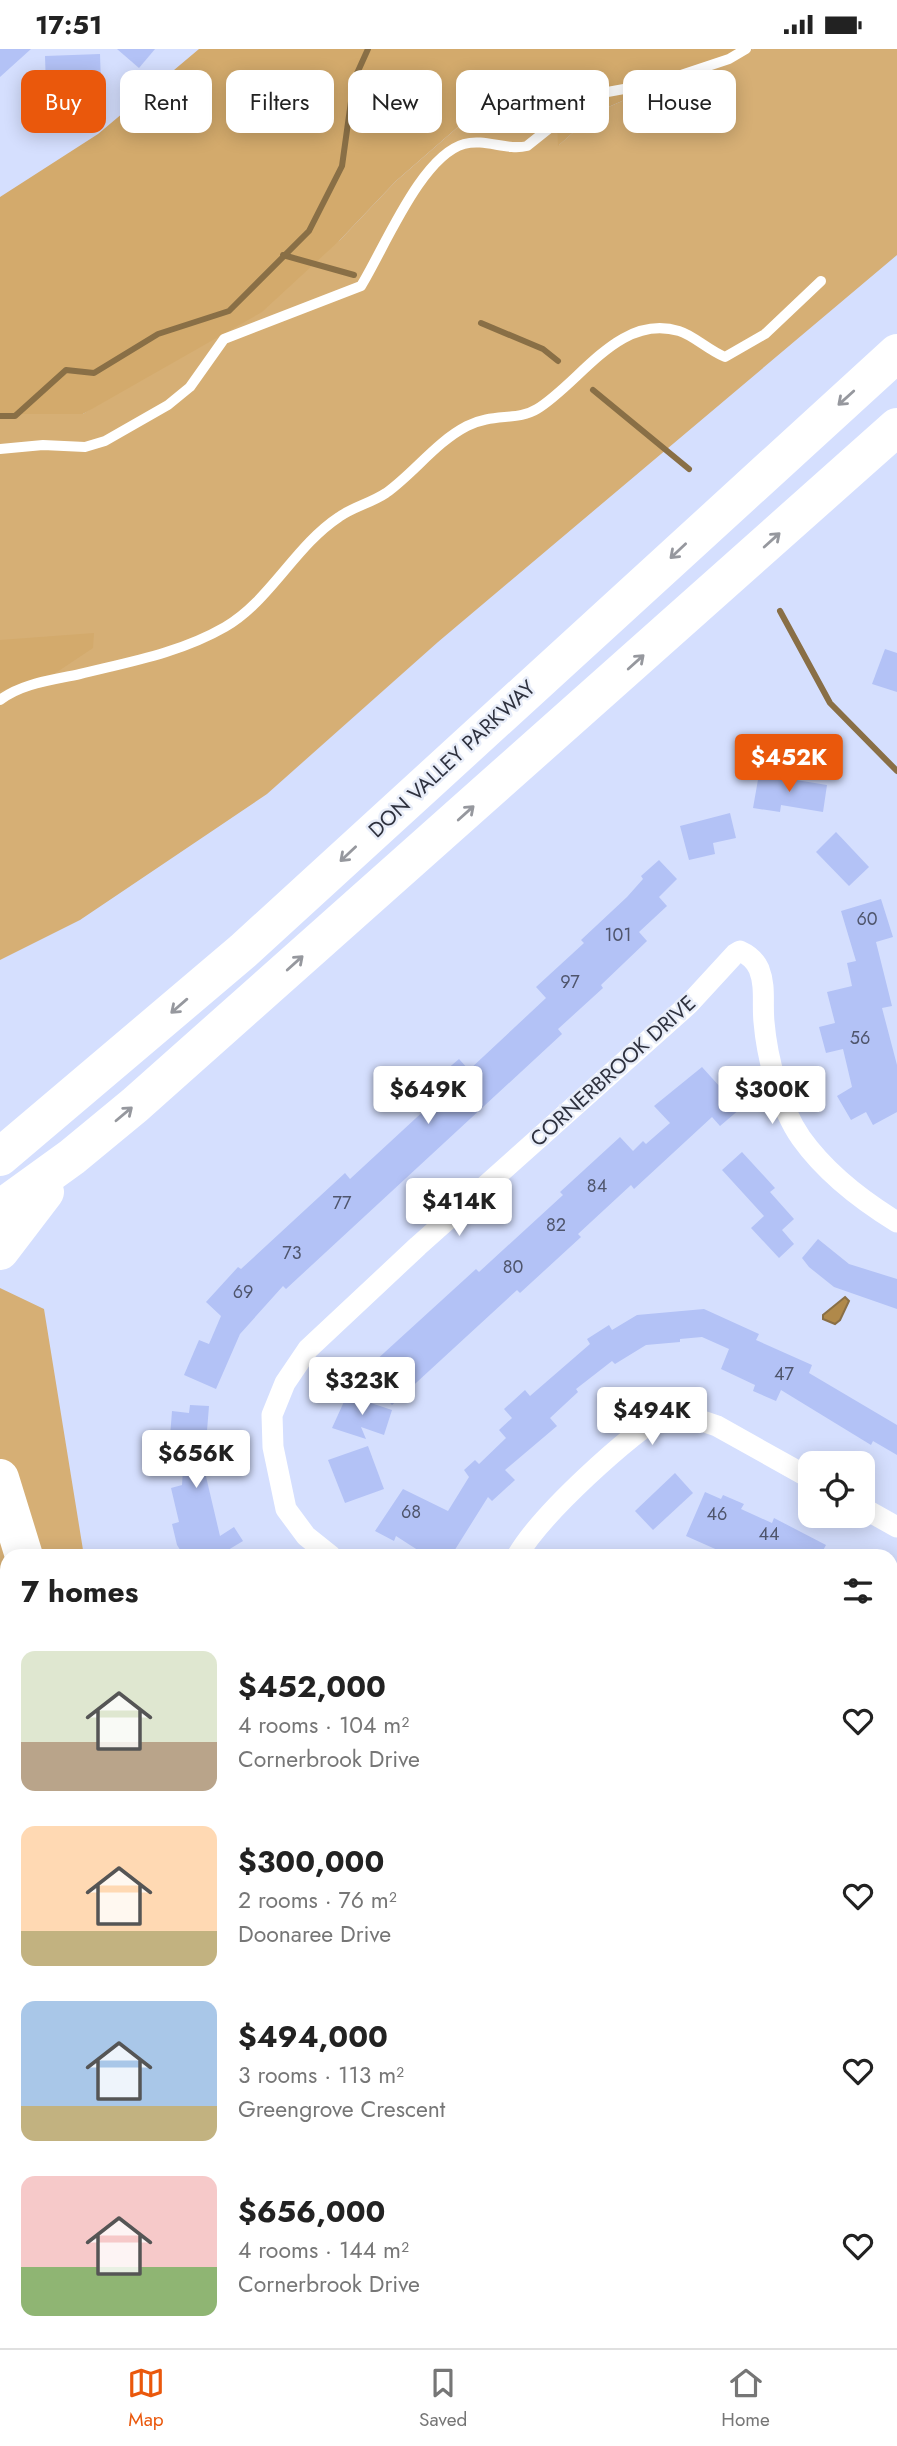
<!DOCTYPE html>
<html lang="en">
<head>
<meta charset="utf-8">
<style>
  :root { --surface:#fff; --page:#f2f2f2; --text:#222; --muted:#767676; --line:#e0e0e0; --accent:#ea580c }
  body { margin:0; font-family:Jost,sans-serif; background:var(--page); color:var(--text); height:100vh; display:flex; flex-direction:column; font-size:26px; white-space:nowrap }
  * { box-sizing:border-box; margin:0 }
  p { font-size:23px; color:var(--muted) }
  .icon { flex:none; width:38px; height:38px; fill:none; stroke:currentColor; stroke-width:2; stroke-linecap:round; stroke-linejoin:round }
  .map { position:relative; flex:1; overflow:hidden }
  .panel { position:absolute; left:0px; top:1500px; width:898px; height:800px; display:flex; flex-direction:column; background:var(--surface); border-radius:21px 21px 0 0; box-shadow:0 4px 18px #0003 }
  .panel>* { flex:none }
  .top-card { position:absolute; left:21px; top:21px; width:856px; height:63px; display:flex; gap:14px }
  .buttons { position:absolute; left:798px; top:1402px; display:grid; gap:14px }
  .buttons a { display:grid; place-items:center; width:77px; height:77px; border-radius:14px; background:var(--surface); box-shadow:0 4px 18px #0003; font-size:35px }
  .price { position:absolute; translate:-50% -60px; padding:0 16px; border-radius:7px; background:#fff; color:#222; font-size:23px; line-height:46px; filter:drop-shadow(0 2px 4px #0008) }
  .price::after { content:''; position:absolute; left:50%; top:42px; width:21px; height:16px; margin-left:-10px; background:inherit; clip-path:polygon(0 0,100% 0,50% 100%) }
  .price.selected { background:var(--accent); color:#fff }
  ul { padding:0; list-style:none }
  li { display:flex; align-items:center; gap:21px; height:175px; padding:0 21px }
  li span { display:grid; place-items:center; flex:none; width:196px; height:140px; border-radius:14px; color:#555 }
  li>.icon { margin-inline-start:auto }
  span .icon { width:84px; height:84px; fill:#fffc; stroke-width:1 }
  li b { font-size:30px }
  h2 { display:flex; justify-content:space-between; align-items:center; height:84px; padding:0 21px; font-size:30px }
  .chip { padding:0 24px; border-radius:14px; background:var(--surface); box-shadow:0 4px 18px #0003; font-size:24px; line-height:63px }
  .chip.selected { background:var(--accent); color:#fff }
  .status { display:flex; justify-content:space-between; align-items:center; height:49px; padding:0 35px; background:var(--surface); direction:ltr }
  .status svg { height:19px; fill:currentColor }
  .tab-bar { display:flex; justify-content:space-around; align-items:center; height:98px; border-top:2px solid var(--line); background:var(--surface); font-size:19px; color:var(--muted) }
  .tab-bar a { display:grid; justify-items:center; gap:4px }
  .tab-bar .selected { color:var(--accent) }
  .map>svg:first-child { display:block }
</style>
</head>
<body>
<div class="status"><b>17:51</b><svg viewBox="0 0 49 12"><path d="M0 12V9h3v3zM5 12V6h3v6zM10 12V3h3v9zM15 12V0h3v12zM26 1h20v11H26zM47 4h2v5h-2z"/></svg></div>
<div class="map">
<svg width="897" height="2299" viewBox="0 0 897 2299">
  <rect width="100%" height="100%" fill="#d5dffe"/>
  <g fill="#d6af75">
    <path d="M 754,0 L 897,0 L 897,206 L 438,593 L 267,745 L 80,871 L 0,911 L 0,365 L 83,365 L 340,191 L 396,132 L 498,43 L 532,20 L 562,39 L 559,96 L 595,64 L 674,29 Z"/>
    <path d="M 0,1239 L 44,1260 L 84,1507 L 7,1507 L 7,1885 L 0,1895 Z"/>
  </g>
  <g fill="#d3aa6c">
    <path d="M 199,0 L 754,0 L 674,29 L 595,64 L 558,97 L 556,48 L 535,25 L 498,43 L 396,132 L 340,191 L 262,263 L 83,365 L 0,365 L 0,148 L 98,85 Z"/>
    <path d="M 94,584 L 93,599 L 48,629 L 0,642 L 0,591 Z"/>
  </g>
  <path fill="#b0894a" stroke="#896f46" stroke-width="2" d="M 845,1248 L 849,1252 L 840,1271 L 835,1275 L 823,1270 L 823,1266 Z"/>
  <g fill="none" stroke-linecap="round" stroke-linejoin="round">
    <g stroke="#896f46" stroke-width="6">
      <path d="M 283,206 L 354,226"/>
      <path d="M 481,274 L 543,300 L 558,312"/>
      <path d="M 593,341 L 689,420"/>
      <path d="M 0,367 L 15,367 L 66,321 L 94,324 L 158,285 L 229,262 L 309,182 L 342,117 L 354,31 L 368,0"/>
      <path d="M 780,562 L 830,654 L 897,722"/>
    </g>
  </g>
  <g fill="#b3c2f6">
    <path d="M 0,0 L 31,0 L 0,28 Z"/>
    <path d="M 117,0 L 155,0 L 139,19 Z"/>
    <path d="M 100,5 L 101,37 L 46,39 L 45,7 Z"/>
    <path d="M 885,600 L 897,604 L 897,643 L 872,635 Z"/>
    <path d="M 759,725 L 827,736 L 823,763 L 781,756 L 780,763 L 753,759 Z"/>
    <path d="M 730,764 L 736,789 L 713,794 L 715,805 L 689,811 L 680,777 Z"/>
    <path d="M 836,783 L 869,818 L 849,837 L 816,803 Z"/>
    <path d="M 659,811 L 677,830 L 659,848 L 667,857 L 639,883 L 647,892 L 601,936 L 603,939 L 558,980 L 562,985 L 286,1240 L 283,1237 L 240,1285 L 216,1340 L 184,1326 L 199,1291 L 209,1295 L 221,1267 L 206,1253 L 238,1218 L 241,1220 L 345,1124 L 350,1130 L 455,1033 L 446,1021 L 459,1010 L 469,1021 L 546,949 L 536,938 L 584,894 L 581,891 L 627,848 L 643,830 L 641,827 Z"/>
    <path d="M 881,850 L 893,888 L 876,893 L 892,957 L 882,959 L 897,1016 L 897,1063 L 873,1076 L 866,1063 L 851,1071 L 837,1047 L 852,1038 L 843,1000 L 826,1004 L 819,978 L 835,974 L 827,943 L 852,937 L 847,914 L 856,912 L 841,862 Z"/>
    <path d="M 702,1018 L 740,1060 L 720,1077 L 712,1068 L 634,1140 L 631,1136 L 578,1185 L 581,1188 L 520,1244 L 517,1241 L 392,1356 L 362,1324 L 476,1220 L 479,1223 L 563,1146 L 560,1143 L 620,1088 L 633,1102 L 643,1092 L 646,1095 L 670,1074 L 654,1057 Z"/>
    <path d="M 742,1103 L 775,1139 L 770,1143 L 794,1170 L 782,1181 L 794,1195 L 779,1209 L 751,1179 L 764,1167 L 722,1121 Z"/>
    <path d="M 818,1190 L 849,1215 L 897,1230 L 897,1260 L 834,1238 L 809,1218 L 802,1209 Z"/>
    <path d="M 704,1260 L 759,1285 L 756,1291 L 812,1316 L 809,1324 L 897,1376 L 897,1406 L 873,1392 L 871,1396 L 781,1341 L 776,1352 L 753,1342 L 755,1336 L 721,1320 L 729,1300 L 702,1288 L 680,1290 L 680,1293 L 646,1296 L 615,1315 L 612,1312 L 576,1340 L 578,1343 L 550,1369 L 557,1377 L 505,1421 L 515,1431 L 492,1452 L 488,1448 L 451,1507 L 427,1507 L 396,1487 L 394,1492 L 375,1482 L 403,1440 L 448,1462 L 469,1428 L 464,1421 L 475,1411 L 479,1415 L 506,1389 L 499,1381 L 512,1369 L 504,1360 L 525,1341 L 530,1347 L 590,1295 L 587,1290 L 609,1276 L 612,1281 L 637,1266 Z"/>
    <path d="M 347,1346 L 392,1361 L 384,1386 L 361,1378 L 366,1390 L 332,1379 Z"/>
    <path d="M 190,1356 L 209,1357 L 204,1419 L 220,1487 L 234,1478 L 243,1492 L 228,1501 L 231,1507 L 184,1507 L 177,1496 L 172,1475 L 179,1473 L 171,1439 L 182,1436 L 183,1421 L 179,1402 L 169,1401 L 172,1362 L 189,1364 Z"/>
    <path d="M 368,1397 L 384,1440 L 345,1454 L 328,1411 Z"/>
    <path d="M 675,1424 L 693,1444 L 653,1481 L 635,1462 Z"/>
    <path d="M 705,1443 L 721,1450 L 723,1446 L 744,1455 L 741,1460 L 772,1474 L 774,1469 L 826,1496 L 820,1507 L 731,1507 L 686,1487 Z"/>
  </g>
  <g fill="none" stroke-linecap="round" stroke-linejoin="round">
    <g stroke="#fff" stroke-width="10">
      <path d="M 0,400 L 43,396 L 85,398 L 105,392 L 168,356 L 190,338 L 224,290 L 361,237 C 384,200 421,107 464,95 C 485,89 506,102 527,97 L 591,46 L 657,34 L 729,10 L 746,0"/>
      <path d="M 0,651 C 22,634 53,631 80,625 C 129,613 180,604 225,578 C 270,552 295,497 339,468 C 353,458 371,454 386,444 C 414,424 436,393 467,377 C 492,364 518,372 537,360 C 581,333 619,264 679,282 C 693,286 708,301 725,308 L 765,285 L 821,232"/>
      <path d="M 0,2041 L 7,2048"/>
      <path d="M 221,2292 L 227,2299"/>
      <path d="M 730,2292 L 737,2299"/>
      <path d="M 59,2299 L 67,2292"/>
    </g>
    <g stroke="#fff" stroke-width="21">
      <path d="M 863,1459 L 897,1478"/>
      <path d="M 331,1507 L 306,1487 L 286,1460 L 273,1398 L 272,1366 L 285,1334 L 308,1300 L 418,1197 L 689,955 L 735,905 L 740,902 C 749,906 755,911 759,920 C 766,938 762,954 764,973 C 767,1009 780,1059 801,1089 C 826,1124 861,1151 897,1173"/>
      <path d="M 517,1507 C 542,1464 627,1387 670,1361 L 717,1377 L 810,1429"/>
      <path d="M 891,1875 L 897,1882"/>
      <path d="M 330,2292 L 338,2299"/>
    </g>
    <g stroke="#fff" stroke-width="38">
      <path d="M 0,1108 L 243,902 L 897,304"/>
      <path d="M 0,1160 L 72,1108 L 135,1056 L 897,378"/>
      <path d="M 0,1202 L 45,1143"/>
      <path d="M 0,1429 L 24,1507"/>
      <path d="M 0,1742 L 7,1729"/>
    </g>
  </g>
  <defs><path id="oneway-shaft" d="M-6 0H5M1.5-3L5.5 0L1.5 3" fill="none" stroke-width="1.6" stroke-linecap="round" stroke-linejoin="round" transform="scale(1.75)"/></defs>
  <g stroke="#96989e">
    <use href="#oneway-shaft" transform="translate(846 349) rotate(138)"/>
    <use href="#oneway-shaft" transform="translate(772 491) rotate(-42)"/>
    <use href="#oneway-shaft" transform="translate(678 502) rotate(137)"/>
    <use href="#oneway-shaft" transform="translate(636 613) rotate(-42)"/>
    <use href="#oneway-shaft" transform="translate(466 764) rotate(-42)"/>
    <use href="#oneway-shaft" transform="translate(348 805) rotate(137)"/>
    <use href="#oneway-shaft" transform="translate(295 914) rotate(-42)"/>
    <use href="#oneway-shaft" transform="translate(179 957) rotate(139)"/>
    <use href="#oneway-shaft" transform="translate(124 1065) rotate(-40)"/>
  </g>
  <g text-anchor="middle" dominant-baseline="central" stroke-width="5" stroke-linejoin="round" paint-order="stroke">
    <g font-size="18" fill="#4f556c">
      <text x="867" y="870">60</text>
      <text x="618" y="886">101</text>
      <text x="570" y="933">97</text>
      <text x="860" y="989">56</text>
      <text x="597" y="1137">84</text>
      <text x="342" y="1154">77</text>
      <text x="556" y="1176">82</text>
      <text x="292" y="1204">73</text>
      <text x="513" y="1218">80</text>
      <text x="243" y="1243">69</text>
      <text x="784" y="1325">47</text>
      <text x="411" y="1463">68</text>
      <text x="717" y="1465">46</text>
      <text x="769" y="1485">44</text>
    </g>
    <g font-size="21" fill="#2e313e" stroke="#e8edf9">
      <text transform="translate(452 710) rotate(-43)">DON VALLEY PARKWAY</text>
      <text transform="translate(613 1022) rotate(-42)">CORNERBROOK DRIVE</text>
    </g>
  </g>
</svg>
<div class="buttons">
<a><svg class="icon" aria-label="locate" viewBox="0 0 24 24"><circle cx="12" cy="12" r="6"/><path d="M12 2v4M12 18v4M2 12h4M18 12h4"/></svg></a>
</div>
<b class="price selected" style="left:789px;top:745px">$452K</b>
<b class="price" style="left:428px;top:1077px">$649K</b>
<b class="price" style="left:772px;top:1077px">$300K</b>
<b class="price" style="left:459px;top:1189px">$414K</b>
<b class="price" style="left:362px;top:1368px">$323K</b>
<b class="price" style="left:652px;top:1398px">$494K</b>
<b class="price" style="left:196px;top:1441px">$656K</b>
<div class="top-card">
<a class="chip selected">Buy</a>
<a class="chip">Rent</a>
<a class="chip">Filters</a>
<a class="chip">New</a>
<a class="chip">Apartment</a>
<a class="chip">House</a>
</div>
<section class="panel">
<h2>7 homes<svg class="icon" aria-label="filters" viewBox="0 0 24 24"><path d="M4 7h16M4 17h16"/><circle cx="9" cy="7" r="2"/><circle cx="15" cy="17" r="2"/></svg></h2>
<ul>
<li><span style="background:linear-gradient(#dfe7d0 65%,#b9a48a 0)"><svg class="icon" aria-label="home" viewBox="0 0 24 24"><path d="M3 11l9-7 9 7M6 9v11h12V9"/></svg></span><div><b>$452,000</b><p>4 rooms · 104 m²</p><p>Cornerbrook Drive</p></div><svg class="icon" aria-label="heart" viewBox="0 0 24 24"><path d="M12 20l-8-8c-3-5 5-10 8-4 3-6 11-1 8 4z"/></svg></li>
<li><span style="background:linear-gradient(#ffd9b3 75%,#c2b280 0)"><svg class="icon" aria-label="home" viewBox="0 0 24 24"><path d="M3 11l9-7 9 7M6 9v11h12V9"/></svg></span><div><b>$300,000</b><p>2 rooms · 76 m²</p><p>Doonaree Drive</p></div><svg class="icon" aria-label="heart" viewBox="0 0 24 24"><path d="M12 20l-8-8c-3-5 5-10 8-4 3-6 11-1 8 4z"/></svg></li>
<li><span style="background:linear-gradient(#a9c7e8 75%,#c2b280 0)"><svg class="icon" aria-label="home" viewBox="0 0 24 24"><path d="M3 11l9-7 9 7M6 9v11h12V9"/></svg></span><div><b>$494,000</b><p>3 rooms · 113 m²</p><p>Greengrove Crescent</p></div><svg class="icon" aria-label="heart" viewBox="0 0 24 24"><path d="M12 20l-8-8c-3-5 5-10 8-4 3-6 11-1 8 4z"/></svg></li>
<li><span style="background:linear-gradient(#f6c9c9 65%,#8fb573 0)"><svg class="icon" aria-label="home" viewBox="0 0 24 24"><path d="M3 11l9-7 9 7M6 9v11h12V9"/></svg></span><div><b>$656,000</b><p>4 rooms · 144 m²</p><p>Cornerbrook Drive</p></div><svg class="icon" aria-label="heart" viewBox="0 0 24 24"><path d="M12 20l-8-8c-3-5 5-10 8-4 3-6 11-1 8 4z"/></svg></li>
</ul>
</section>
</div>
<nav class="tab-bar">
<a class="selected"><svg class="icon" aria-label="map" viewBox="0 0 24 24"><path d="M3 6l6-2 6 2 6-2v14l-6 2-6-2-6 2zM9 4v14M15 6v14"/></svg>Map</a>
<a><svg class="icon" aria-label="saved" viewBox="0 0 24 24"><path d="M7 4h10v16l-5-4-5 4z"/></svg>Saved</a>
<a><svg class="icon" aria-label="home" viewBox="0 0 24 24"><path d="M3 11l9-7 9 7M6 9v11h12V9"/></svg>Home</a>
</nav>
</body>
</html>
